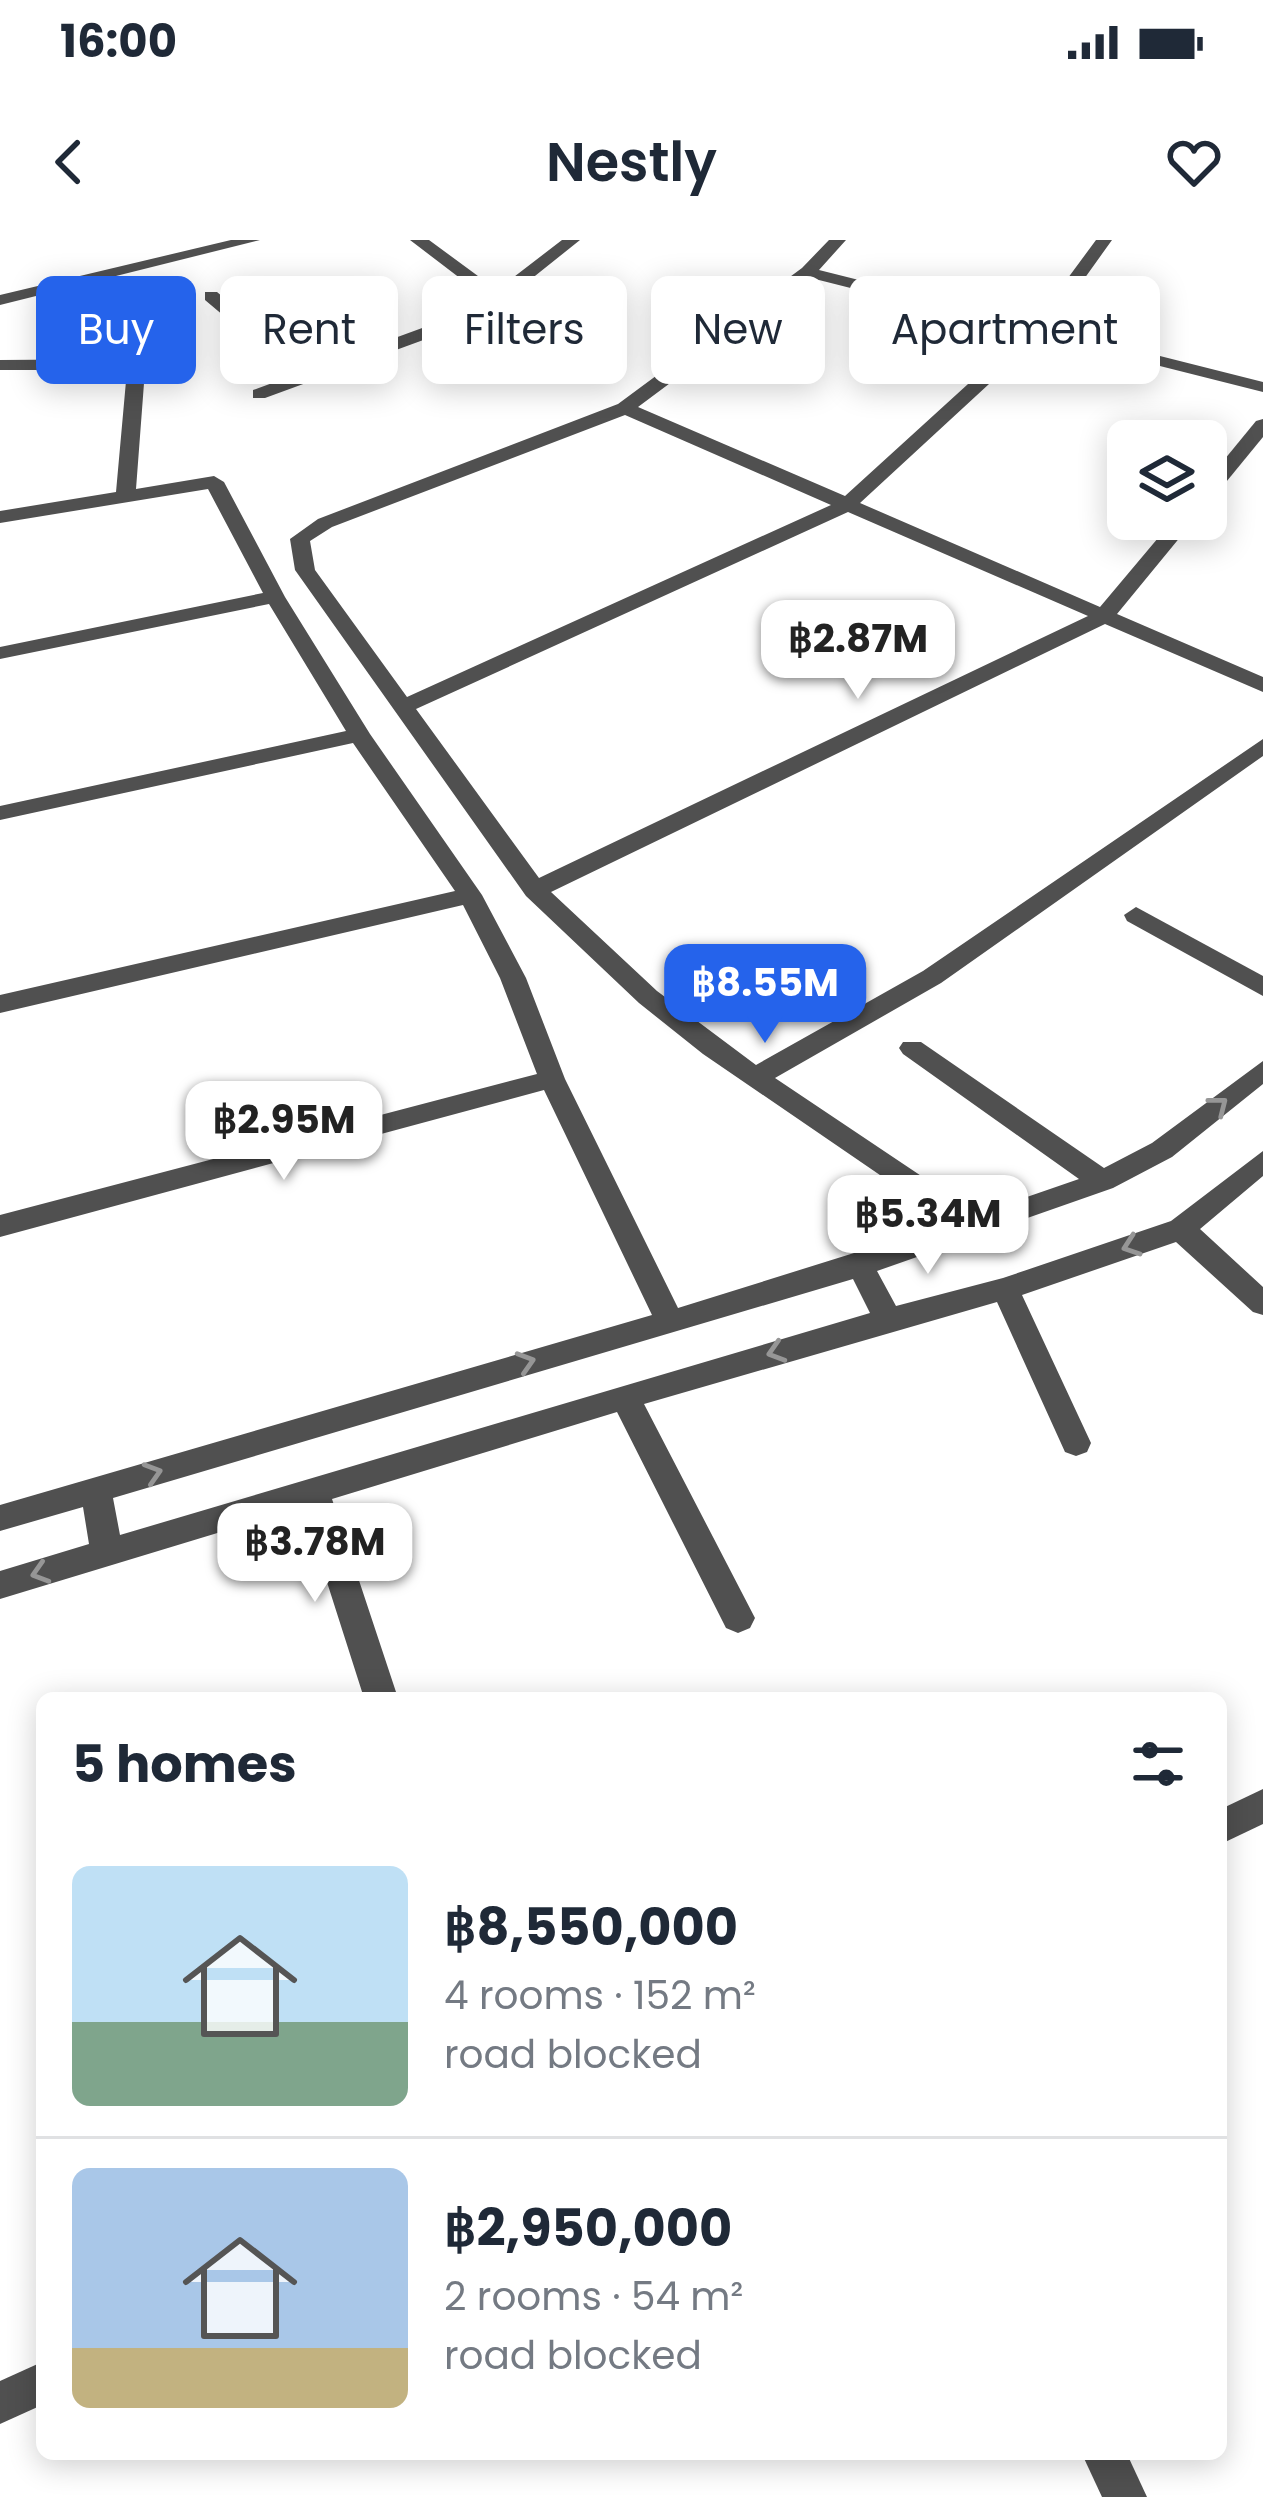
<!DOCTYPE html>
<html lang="en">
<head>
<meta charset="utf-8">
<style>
  :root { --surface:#fff; --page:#f2f2f3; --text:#1f2937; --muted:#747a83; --line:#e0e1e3; --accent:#2563eb }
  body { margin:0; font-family:Poppins,sans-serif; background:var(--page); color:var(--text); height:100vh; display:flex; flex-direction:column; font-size:45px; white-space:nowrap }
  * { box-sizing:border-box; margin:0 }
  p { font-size:39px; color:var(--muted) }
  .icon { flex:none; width:66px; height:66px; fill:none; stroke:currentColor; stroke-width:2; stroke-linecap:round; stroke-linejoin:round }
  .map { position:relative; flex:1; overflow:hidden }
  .details { position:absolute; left:36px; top:1452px; width:1191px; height:768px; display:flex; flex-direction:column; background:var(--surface); border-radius:18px; box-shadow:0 6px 30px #0003 }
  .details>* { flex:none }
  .hud { position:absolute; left:36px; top:36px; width:1191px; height:108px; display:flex; gap:24px }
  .fabs { position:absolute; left:1107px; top:180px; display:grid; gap:24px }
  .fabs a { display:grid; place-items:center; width:120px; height:120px; border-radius:18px; background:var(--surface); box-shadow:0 6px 30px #0003; font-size:60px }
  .price { position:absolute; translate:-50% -102px; padding:0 27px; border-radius:24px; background:#fff; color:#222; font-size:39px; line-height:78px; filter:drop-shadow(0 3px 6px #0008) }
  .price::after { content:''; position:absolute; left:50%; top:72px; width:36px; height:27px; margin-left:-18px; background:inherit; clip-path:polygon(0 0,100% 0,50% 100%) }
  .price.selected { background:var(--accent); color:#fff }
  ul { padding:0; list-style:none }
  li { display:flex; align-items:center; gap:36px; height:300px; padding:0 36px }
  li+li { border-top:3px solid var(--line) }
  li span { display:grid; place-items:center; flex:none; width:336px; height:240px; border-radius:18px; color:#555 }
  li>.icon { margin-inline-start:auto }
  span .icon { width:144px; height:144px; fill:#fffc; stroke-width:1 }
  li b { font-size:51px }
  h2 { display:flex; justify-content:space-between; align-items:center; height:144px; padding:0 36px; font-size:51px }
  .pill { padding:0 42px; border-radius:18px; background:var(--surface); box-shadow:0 6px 30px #0003; font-size:42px; line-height:108px }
  .pill.selected { background:var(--accent); color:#fff }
  .status { display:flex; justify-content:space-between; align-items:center; height:84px; padding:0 60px; background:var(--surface); direction:ltr }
  .status svg { height:33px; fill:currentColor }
  header { display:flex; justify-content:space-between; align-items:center; height:156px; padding:0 36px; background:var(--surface); font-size:54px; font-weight:600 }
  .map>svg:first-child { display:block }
</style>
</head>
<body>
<div class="status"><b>16:00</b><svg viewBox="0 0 49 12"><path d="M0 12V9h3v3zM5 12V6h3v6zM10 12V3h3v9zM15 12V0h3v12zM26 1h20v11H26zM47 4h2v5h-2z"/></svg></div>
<header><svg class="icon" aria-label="back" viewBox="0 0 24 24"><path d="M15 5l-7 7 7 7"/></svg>Nestly<svg class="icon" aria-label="heart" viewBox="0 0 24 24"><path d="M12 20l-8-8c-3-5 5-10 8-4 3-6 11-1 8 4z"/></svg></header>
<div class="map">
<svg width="1263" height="2257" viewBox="0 0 1263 2257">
  <rect width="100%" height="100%" fill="#fff"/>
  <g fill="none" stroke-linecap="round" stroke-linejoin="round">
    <g fill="#505050" fill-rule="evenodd">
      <path d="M 231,0 L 260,0 L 0,65 L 0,55 Z"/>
      <path d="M 410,0 L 429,0 L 497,50 L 562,0 L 580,0 L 490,72 L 467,84 L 265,158 L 253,158 L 253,150 L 294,135 L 205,60 L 205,52 L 217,52 L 310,129 L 455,76 L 486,58 Z"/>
      <path d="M 829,0 L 846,0 L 819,30 L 1034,84 L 1096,0 L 1112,0 L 1049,88 L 1263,142 L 1263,152 L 1041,96 L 860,263 L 1100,367 L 1174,279 L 1195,279 L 1117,374 L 1263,437 L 1263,452 L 1105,384 L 551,652 L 657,751 L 756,825 L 923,731 L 1263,499 L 1263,516 L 941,743 L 775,838 L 978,974 L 1079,939 L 903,814 L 899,808 L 903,802 L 921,802 L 1104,928 L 1152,903 L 1263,821 L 1263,844 L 1172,917 L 1113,948 L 877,1031 L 896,1066 L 1003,1038 L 1171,981 L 1263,911 L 1263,936 L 1200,989 L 1263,1047 L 1263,1075 L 1253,1072 L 1176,1002 L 1022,1055 L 1091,1203 L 1087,1212 L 1076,1216 L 1065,1212 L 997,1062 L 644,1164 L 755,1378 L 750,1388 L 738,1393 L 726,1388 L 617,1172 L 332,1259 L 398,1458 L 364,1458 L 303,1267 L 0,1359 L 0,1331 L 89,1304 L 83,1267 L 0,1291 L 0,1265 L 652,1075 L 544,850 L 0,997 L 0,975 L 537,834 L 500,738 L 463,665 L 0,773 L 0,755 L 455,651 L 353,503 L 0,580 L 0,566 L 346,491 L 269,364 L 0,419 L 0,407 L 263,353 L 208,249 L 0,283 L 0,271 L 116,252 L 127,130 L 0,130 L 0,120 L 138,119 L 145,130 L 136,249 L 214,236 L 224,242 L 285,357 L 370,494 L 482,655 L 526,738 L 565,839 L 678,1068 L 950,983 L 703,814 L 639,763 L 526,656 L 295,330 L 290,299 L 318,279 L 618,164 L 802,28 ZM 811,38 L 1025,92 L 845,256 L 638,167 ZM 625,175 L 831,265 L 407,457 L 315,330 L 310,301 L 332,287 ZM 848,272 L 1088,376 L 539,638 L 416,469 ZM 853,1039 L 870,1073 L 120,1295 L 113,1258 Z"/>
      <path d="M 1263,179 L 1263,197 L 1213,258 L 1206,260 L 1206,242 L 1256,181 Z"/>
      <path d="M 1136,667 L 1263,736 L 1263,756 L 1127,681 L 1124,675 Z"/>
      <path d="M 1263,1549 L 1263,1584 L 1221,1604 L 1221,1569 Z"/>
      <path d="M 42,2122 L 42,2165 L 0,2184 L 0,2141 Z"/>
      <path d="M 1082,2214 L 1127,2214 L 1147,2257 L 1102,2257 Z"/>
    </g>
  </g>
  <defs><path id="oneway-chevron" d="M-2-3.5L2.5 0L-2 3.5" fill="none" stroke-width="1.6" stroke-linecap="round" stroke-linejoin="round" transform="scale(3)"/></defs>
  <g stroke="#969696">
    <use href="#oneway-chevron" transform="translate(1219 865) rotate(-38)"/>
    <use href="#oneway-chevron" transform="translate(1131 1006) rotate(161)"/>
    <use href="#oneway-chevron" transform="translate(776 1112) rotate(163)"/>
    <use href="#oneway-chevron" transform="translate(526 1122) rotate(-17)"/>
    <use href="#oneway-chevron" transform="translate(153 1233) rotate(-17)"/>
    <use href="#oneway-chevron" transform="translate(40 1333) rotate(163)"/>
  </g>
</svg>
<div class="fabs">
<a><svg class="icon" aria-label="layers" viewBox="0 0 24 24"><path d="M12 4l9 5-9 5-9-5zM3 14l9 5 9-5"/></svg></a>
</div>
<b class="price" style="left:858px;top:462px">฿2.87M</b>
<b class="price selected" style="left:765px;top:806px">฿8.55M</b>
<b class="price" style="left:284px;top:943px">฿2.95M</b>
<b class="price" style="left:928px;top:1037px">฿5.34M</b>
<b class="price" style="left:315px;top:1365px">฿3.78M</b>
<div class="hud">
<a class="pill selected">Buy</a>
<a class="pill">Rent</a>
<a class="pill">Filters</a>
<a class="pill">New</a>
<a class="pill">Apartment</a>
</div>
<section class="details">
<h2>5 homes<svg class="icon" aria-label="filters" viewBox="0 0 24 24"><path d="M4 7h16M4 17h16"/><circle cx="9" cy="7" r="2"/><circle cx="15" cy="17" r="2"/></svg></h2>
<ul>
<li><span style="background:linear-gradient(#bfe0f5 65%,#7fa58c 0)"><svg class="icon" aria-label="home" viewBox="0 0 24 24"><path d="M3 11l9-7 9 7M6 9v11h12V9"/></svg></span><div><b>฿8,550,000</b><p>4 rooms · 152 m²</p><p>road blocked</p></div></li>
<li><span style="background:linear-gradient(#a9c7e8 75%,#c2b280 0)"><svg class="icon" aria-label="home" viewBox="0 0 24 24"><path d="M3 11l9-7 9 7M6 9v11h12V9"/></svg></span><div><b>฿2,950,000</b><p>2 rooms · 54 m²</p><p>road blocked</p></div></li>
</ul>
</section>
</div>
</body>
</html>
